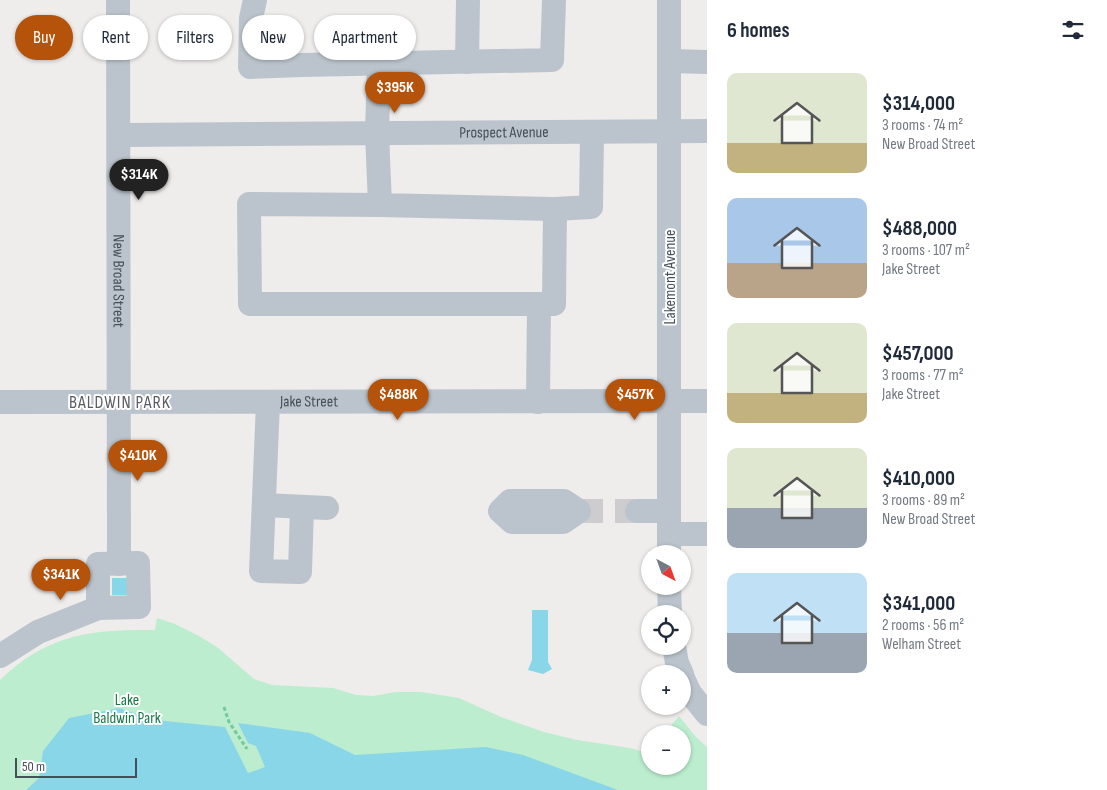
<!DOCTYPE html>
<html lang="en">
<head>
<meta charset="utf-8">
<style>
  :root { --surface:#fff; --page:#f6f6f7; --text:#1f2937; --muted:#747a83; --accent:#b45309 }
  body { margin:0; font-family:"Sofia Sans Condensed",sans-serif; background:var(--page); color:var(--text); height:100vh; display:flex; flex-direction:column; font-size:19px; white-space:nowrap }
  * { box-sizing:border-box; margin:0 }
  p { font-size:16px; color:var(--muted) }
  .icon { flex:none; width:28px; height:28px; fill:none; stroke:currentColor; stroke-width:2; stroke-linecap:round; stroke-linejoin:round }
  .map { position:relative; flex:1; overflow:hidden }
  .panel { display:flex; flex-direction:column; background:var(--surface); width:400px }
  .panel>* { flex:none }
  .hud { position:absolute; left:15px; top:15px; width:475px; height:45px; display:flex; gap:10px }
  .needle { width:32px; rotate:139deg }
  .buttons { position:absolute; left:641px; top:545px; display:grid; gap:10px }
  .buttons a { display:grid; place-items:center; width:50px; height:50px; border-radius:50%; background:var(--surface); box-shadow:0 1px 4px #0004; font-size:25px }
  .scale { position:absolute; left:15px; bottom:12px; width:122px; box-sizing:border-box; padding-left:5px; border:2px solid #455059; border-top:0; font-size:14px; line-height:18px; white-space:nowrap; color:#455059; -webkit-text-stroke:4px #fff; paint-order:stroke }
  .price { position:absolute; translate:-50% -42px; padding:0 11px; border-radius:18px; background:var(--accent); color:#fff; font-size:16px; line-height:32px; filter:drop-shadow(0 1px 2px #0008) }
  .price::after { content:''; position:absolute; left:50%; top:30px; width:15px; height:11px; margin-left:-8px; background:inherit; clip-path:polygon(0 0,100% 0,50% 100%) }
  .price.selected { background:#222; color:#fff }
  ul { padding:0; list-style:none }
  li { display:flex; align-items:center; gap:15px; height:125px; padding:0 20px }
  li span { display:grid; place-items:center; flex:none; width:140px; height:100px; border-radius:10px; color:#555 }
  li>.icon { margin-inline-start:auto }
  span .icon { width:60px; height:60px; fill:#fffc; stroke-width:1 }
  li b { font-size:21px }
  h2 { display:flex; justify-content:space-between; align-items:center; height:60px; padding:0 20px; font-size:21px }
  .tag { padding:0 18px; border-radius:22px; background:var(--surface); box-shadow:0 1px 4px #0004; font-size:18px; line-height:45px }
  .tag.selected { background:var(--accent); color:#fff }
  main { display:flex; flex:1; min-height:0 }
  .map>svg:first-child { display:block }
</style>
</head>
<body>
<main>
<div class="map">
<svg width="707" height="790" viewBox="0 0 707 790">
  <rect width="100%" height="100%" fill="#efecec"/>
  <path fill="#bbedce" d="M 157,618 L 175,624 L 197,635 L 217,647 L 254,679 L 272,685 L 333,688 L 356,695 L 373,696 L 396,692 L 421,692 L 459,698 L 501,717 L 544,732 L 577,740 L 630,748 L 647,753 L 650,750 L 650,766 L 682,766 L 682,734 L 664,734 L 679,716 L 696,737 L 707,747 L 707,790 L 0,790 L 0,680 C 47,634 92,629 155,630 Z"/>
  <g fill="#89d6e9">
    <rect x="112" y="578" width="16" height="17"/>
    <path d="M 532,610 L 548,610 L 548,662 L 552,669 L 543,674 L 528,670 L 532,660 Z"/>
    <path d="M 119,708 L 155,720 L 225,727 L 248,773 L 265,767 L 256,746 L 248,743 L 238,723 L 310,733 L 355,755 L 486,747 L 523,755 L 618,790 L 26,790 L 39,778 L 43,751 L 69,718 Z"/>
  </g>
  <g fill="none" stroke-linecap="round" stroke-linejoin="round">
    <path stroke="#cdcdcf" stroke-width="24" stroke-dasharray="24 12" stroke-linecap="butt" d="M 579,511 L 637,511"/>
    <path stroke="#74c99e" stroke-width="3" stroke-dasharray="4 2.5" stroke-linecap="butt" d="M 224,707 L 229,722 L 247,749"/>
    <g stroke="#bbc4cc" stroke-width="24">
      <path id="s1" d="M 118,0 L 119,564"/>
      <path d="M 255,0 L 251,18 L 250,67 L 302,65 L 552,60 L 554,0"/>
      <path d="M 670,61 L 707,62"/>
      <path d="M 467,62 L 468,0"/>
      <path d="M 379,63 L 377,133 L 380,205 L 249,204 L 250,304 L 554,304 L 555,209 L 380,205"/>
      <path id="s2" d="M 120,135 L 707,131"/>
      <path d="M 555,209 L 591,207 L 592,132"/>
      <path id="s3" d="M 0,402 L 707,401"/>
      <path d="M 268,402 L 261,571 L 300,572 L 302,507"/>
      <path d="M 538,402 L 539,304"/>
      <path d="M 510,501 L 564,501 L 579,511 L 563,522 L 512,522 L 500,511 Z"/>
      <path d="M 264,505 L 327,508"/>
      <path d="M 637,511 L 669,511"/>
      <path d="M 669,534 L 707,534"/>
      <path d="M 669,554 L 669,0"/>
      <path d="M 669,586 L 670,614"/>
      <path d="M 674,646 L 677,663 L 682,674"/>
      <path d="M 0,656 L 38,632 L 98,608 L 139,607 L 138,563 L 98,564 L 98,608"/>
      <path d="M 682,676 L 690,693 L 707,714"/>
    </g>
  </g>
  <g text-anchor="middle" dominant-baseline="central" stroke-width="4" stroke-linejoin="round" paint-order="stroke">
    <g font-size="16" fill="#455059" stroke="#fff">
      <text stroke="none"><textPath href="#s2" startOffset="384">Prospect Avenue</textPath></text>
      <text transform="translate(670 277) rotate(-90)">Lakemont Avenue</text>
      <text stroke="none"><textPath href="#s1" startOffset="281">New Broad Street</textPath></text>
      <text stroke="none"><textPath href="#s3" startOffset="309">Jake Street</textPath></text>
    </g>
    <g font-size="16" fill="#197847" stroke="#fff">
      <text x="127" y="700">Lake<tspan x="127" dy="18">Baldwin Park</tspan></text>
    </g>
    <g font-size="18" letter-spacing="1" fill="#595d61" stroke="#fff">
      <text x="120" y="402">BALDWIN PARK</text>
    </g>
  </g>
</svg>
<div class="buttons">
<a><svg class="needle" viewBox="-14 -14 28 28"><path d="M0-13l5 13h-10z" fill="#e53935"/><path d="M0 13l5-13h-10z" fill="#747a83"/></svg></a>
<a><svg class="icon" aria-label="locate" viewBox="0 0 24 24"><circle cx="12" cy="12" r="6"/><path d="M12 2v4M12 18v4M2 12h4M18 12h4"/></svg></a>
<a>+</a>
<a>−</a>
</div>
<div class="scale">50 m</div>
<b class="price" style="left:395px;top:114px">$395K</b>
<b class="price selected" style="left:139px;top:201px">$314K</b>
<b class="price" style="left:398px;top:421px">$488K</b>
<b class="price" style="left:635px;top:421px">$457K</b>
<b class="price" style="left:138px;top:482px">$410K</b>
<b class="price" style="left:61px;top:601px">$341K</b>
<div class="hud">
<a class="tag selected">Buy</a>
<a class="tag">Rent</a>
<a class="tag">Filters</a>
<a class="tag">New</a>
<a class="tag">Apartment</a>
</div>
</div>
<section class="panel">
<h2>6 homes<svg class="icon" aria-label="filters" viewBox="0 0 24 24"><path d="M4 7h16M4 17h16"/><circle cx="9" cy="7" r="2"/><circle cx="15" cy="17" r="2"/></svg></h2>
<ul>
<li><span style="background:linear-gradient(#dfe7d0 70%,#c2b280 0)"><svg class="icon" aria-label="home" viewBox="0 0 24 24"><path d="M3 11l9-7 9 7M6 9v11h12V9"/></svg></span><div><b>$314,000</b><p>3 rooms · 74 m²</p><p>New Broad Street</p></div></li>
<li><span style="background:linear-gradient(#a9c7e8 65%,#b9a48a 0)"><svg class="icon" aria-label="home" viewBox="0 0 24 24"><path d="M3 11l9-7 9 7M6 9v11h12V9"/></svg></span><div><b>$488,000</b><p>3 rooms · 107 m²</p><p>Jake Street</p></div></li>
<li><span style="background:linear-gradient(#dfe7d0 70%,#c2b280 0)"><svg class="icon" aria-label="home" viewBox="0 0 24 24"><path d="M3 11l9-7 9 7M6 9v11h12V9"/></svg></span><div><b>$457,000</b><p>3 rooms · 77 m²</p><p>Jake Street</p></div></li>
<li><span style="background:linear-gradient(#dfe7d0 60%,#9aa5b1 0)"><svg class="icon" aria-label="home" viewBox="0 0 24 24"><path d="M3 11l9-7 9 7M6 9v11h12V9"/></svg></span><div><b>$410,000</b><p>3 rooms · 89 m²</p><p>New Broad Street</p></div></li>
<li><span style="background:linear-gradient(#bfe0f5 60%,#9aa5b1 0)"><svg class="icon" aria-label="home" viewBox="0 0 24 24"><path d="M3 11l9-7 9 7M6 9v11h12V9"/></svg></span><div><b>$341,000</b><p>2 rooms · 56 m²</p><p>Welham Street</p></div></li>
</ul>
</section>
</main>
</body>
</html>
